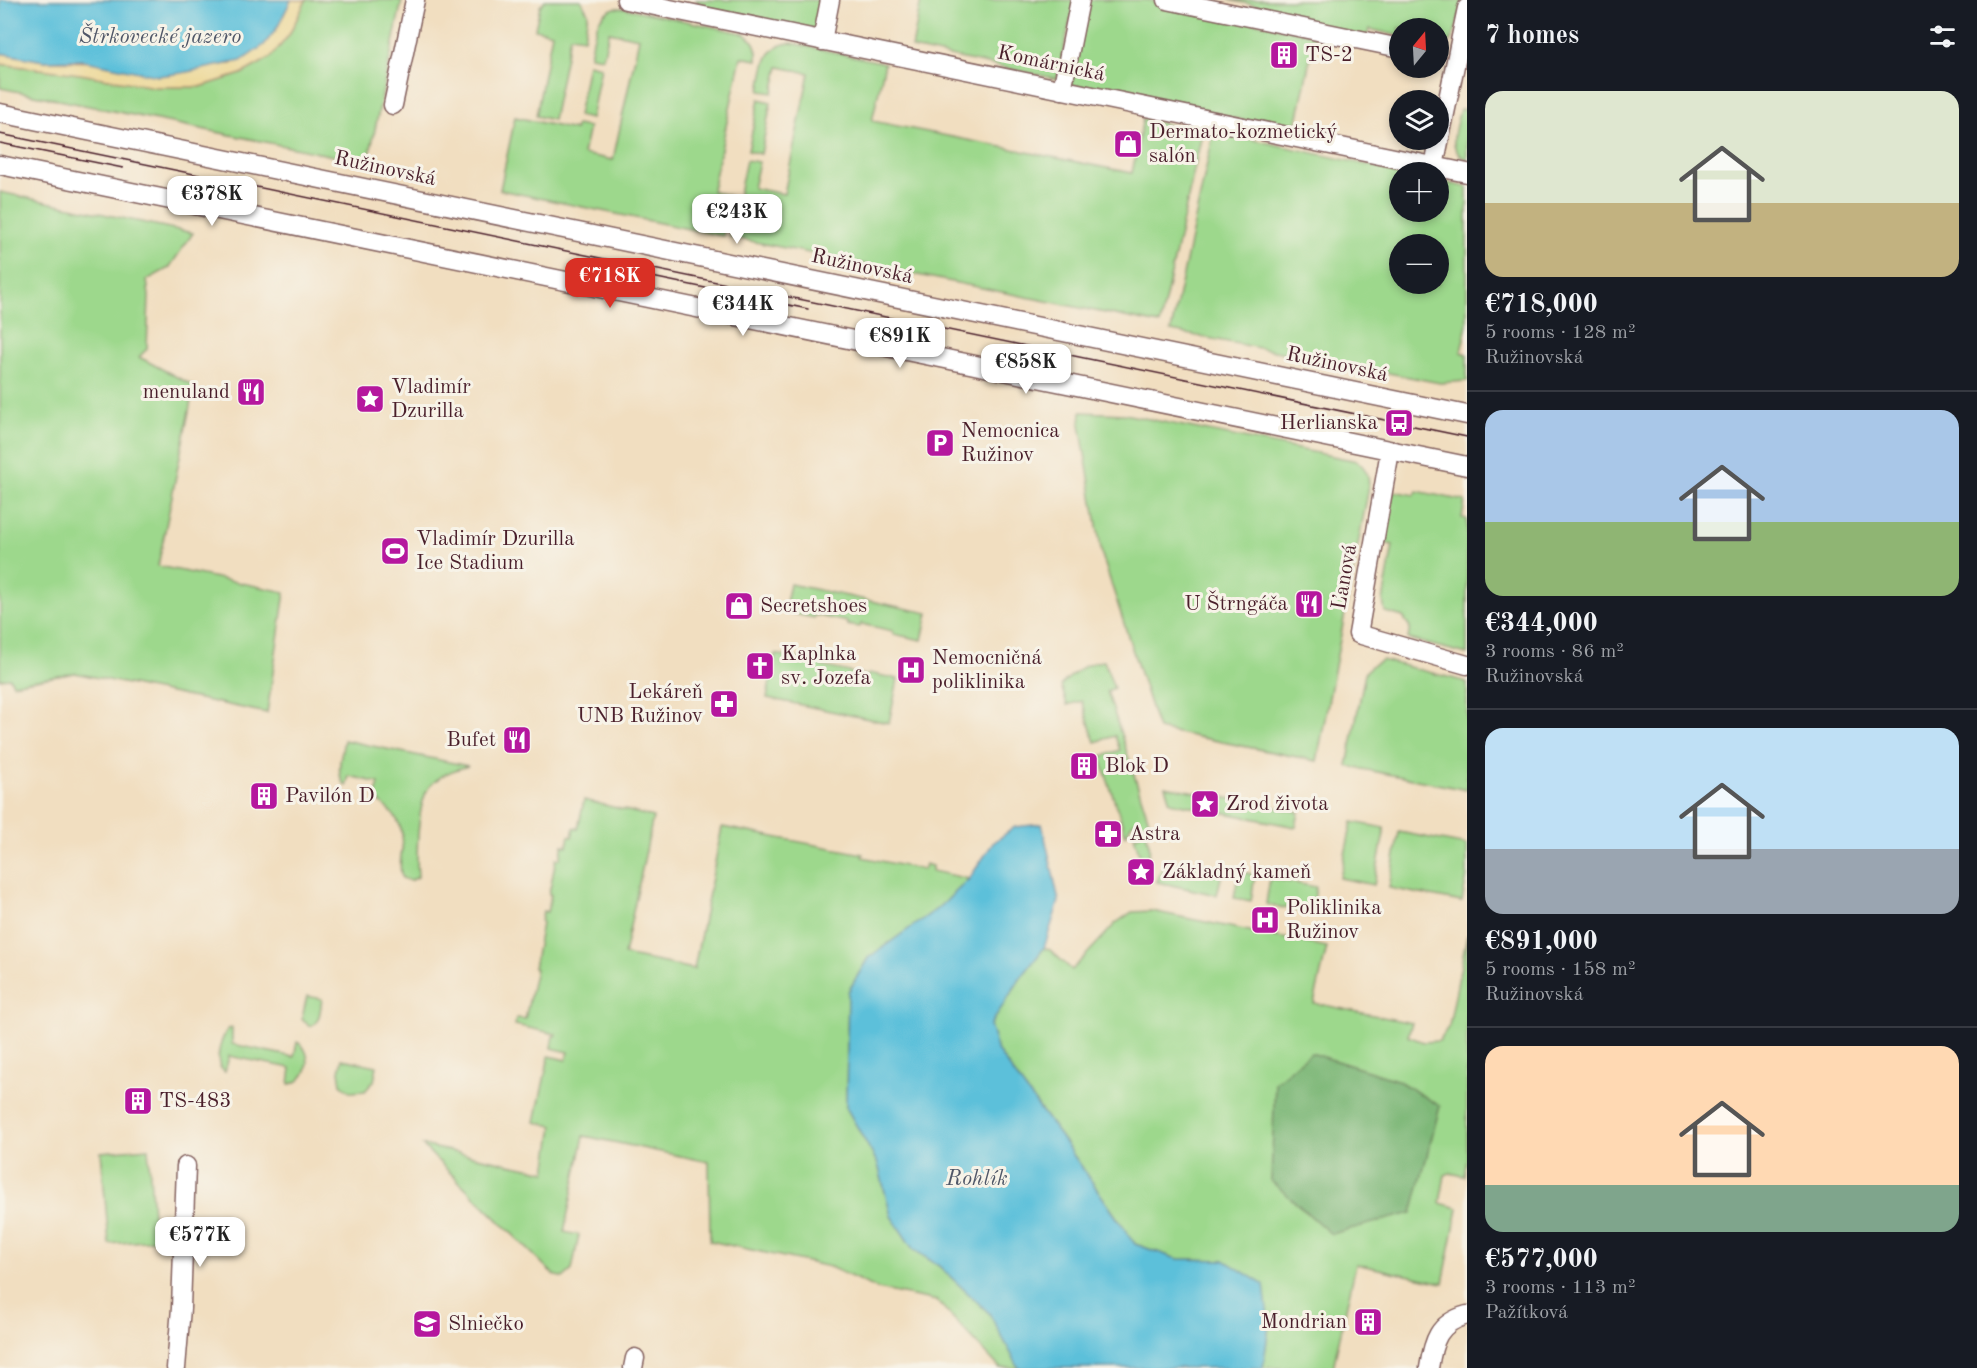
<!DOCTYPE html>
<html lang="en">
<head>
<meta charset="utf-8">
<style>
  :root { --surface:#171b24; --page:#20242c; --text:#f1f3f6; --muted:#9ea1a6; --line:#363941; --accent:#d93025 }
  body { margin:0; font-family:"Old Standard TT",serif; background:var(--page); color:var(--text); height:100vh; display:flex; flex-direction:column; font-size:22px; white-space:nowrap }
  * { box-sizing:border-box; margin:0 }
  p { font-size:20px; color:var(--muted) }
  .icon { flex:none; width:33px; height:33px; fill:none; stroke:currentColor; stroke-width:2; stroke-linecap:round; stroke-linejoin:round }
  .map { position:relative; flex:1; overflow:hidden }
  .details { display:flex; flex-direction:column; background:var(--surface); width:510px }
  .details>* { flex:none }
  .needle { width:39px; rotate:18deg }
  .controls { position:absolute; left:1389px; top:18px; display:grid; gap:12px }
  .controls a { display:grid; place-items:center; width:60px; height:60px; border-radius:50%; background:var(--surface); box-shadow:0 3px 9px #0003; font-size:30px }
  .price { position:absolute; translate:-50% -51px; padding:0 14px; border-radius:12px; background:#fff; color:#222; font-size:20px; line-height:39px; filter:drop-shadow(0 2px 3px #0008) }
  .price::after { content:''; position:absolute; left:50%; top:36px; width:18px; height:14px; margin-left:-9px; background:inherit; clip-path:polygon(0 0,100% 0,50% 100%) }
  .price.on { background:var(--accent); color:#fff }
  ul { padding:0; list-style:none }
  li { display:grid; align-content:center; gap:12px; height:318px; padding:0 18px }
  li+li { border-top:2px solid var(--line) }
  li span { display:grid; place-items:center; height:186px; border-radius:18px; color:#555 }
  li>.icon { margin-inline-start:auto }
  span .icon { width:108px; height:108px; fill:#fffc; stroke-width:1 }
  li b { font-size:26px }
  h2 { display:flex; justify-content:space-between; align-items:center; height:72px; padding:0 18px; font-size:26px }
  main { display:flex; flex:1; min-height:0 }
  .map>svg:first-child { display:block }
</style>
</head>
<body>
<main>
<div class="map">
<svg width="1467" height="1368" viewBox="0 0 1467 1368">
  <rect width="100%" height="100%" fill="#f7f3e8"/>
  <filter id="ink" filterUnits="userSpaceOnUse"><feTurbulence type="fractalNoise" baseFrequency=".0167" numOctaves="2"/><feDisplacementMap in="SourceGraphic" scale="12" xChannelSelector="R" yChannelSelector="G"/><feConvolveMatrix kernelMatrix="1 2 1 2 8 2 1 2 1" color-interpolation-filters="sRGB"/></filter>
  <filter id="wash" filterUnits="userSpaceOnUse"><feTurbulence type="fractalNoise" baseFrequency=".008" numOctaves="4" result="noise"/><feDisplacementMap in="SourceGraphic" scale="24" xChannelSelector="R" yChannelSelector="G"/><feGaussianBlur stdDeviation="1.35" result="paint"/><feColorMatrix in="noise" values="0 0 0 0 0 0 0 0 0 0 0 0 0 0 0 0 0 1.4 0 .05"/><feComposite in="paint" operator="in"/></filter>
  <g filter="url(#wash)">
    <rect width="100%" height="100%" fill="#f1dec0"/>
    <g fill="#9dd88c" stroke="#747c5c" stroke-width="1.5" fill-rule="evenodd">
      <path d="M 306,0 L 402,0 L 368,163 L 0,88 L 0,64 L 80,74 L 155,87 L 200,87 L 241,74 L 270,58 L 289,35 Z"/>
      <path d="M 545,0 L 581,0 L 588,13 L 584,38 L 570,36 L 553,120 L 536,116 L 552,33 L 535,29 L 540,6 Z"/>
      <path d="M 696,0 L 826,0 L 818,36 L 703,12 Z"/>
      <path d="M 921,0 L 1075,0 L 1057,79 L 912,48 Z"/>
      <path d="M 1084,0 L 1148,0 L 1315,35 L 1295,131 L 1068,84 Z"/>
      <path d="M 1229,0 L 1462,0 C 1458,18 1458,42 1439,49 L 1438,28 L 1400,28 L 1399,36 L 1369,29 L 1367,38 L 1263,16 L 1265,7 Z"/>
      <path d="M 615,8 L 625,8 L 742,33 C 754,38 758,47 757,60 L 741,57 L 712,191 L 730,196 L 723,236 L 500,190 L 515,117 L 575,130 L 576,125 L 589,127 L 583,154 L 613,160 L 639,38 L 609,32 L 603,58 L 590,56 C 594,38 594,14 615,8 Z"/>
      <path d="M 792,43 L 885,63 L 872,121 L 1132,173 L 1143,118 L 1202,134 L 1160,324 L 730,237 L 746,160 L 759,162 L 753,188 L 784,194 L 809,73 L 779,67 L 773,93 L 760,91 C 764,69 764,44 792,43 Z"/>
      <path d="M 588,64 L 601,67 L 591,119 L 578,116 Z"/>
      <path d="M 759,99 L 771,102 L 761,154 L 748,151 Z"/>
      <path d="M 1460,109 L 1467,110 L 1467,160 C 1445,149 1456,128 1460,109 Z"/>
      <path d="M 1214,131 L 1400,172 L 1400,212 L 1438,212 L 1439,181 L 1467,187 L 1467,325 L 1461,352 L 1467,354 L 1467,381 L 1440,383 L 1171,331 ZM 1400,244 L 1438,244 L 1438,284 L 1400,284 Z"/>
      <path d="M 0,192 L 193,233 L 169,268 L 147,280 L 149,296 L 147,349 L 139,357 L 194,386 L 158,566 L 285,592 L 267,713 L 75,673 L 13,684 L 10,678 L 0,679 Z"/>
      <path d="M 1081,412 L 1124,414 L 1357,461 C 1368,470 1370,477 1368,492 L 1317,761 L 1158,729 L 1102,555 L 1080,424 Z"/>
      <path d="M 1393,491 L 1415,495 L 1417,491 L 1465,501 L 1462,518 L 1467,519 L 1467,654 L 1408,639 L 1410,627 L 1403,617 L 1385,612 L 1383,601 L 1393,545 L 1384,543 Z"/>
      <path d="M 790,584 L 928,613 L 922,640 L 893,634 L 893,631 L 861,624 L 860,627 L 847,625 L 847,622 L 815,615 L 814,618 L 784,612 Z"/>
      <path d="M 775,654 L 821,663 L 821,666 L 868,676 L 869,673 L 898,679 L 889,723 L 767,698 Z"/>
      <path d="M 1382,660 L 1467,682 L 1467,790 L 1347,766 L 1365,673 L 1371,666 Z"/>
      <path d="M 1104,661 L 1114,688 L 1107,691 L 1149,821 L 1144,825 L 1134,822 L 1131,825 L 1126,835 L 1100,757 L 1120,750 L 1115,736 L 1095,742 L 1082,701 L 1067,705 L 1061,685 C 1074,673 1085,662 1104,661 Z"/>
      <path d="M 344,740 L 468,766 C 453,770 442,774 431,785 C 417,798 416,857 418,877 L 410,881 L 402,878 C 399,868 400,860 402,850 C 405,823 395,814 375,798 L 379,783 L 349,776 L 346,786 C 334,776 342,754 344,740 Z"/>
      <path d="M 1165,786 L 1299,812 L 1296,827 L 1170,802 Z"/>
      <path d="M 584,800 L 653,817 L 624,955 L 694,969 L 722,827 L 863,854 L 862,857 L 923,870 L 925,864 L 932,866 L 932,871 L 969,879 L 941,906 L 868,958 L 848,992 L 846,1107 L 878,1164 L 891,1216 L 913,1249 L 939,1266 L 989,1313 L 1019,1368 L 1000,1368 L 937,1301 L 878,1289 L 830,1267 L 710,1241 L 709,1162 L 584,1136 L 564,1232 L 579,1235 L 572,1270 L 563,1278 L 554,1275 L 422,1145 L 546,1172 L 553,1126 L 535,1122 L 549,1056 L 566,1060 L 569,1052 L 551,1048 L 553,1036 L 555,1036 L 556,1034 L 515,1025 L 516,1018 L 525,1019 L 536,969 L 534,968 L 542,923 L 541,922 L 543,911 L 547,912 L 551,895 L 549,894 L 556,859 L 560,859 L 563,845 L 567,846 L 569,836 L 572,837 L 574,828 L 578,829 Z"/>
      <path d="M 1352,822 L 1385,828 L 1374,885 L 1340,878 Z"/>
      <path d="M 1142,831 L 1146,832 L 1150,849 L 1148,858 L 1141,860 L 1134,836 L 1138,836 Z"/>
      <path d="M 1399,832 L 1467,845 L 1467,876 L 1462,902 L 1389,888 Z"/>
      <path d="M 1182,861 L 1223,869 L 1217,895 L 1157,882 L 1161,870 Z"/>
      <path d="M 1239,871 L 1255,875 L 1251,901 L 1234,898 Z"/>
      <path d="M 1270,878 L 1316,887 L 1312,914 L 1266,904 Z"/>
      <path d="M 1152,911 L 1327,947 L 1314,1003 L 1412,1023 L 1408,1036 L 1423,1042 L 1439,1041 L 1449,1026 L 1467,935 L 1467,1159 L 1464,1176 L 1450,1173 L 1445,1175 L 1440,1203 L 1458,1208 L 1443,1283 L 1356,1264 L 1333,1368 L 1263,1368 L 1269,1326 L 1224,1260 L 1177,1259 L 1135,1244 L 1063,1140 L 998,1052 L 990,1025 L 1020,979 L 1044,948 L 1050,950 L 1072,970 L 1116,923 L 1132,912 Z"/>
      <path d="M 307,996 L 322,999 C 320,1009 321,1024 309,1026 L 302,1018 Z"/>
      <path d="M 232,1028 L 232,1044 L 294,1057 L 297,1042 C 315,1051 309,1083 289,1084 L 291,1068 L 229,1056 L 225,1072 C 212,1064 221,1039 228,1029 Z"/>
      <path d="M 342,1059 L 377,1066 L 374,1081 L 365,1091 L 351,1092 L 341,1084 L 339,1071 Z"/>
      <path d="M 148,1148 L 155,1240 L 109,1244 L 101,1152 Z"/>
    </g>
    <path fill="#7eb878" stroke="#646c52" stroke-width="1.5" d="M 1311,1053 L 1397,1080 L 1440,1106 L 1412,1213 L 1331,1234 L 1271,1181 L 1275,1082 Z"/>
    <path fill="#eeda9e" stroke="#9c7c64" stroke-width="1.5" d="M 291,0 L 306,0 L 289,35 L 270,58 L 241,74 L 200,87 L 155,87 L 80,74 L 0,64 L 0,53 L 44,61 L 231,64 L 264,45 L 277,28 Z"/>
    <g fill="#5cc0da" stroke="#537082" stroke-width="1.5">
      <path d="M 0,0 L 291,0 L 277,28 L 264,45 L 241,61 L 182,73 L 158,76 L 81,60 L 44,61 L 0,53 Z"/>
      <path d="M 1042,824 L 1059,901 L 1044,948 L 1020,979 L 990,1025 L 998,1052 L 1063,1140 L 1135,1244 L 1177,1259 L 1224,1260 L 1264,1285 L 1269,1325 L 1263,1368 L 1019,1368 L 989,1313 L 939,1266 L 913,1249 L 891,1216 L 878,1164 L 846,1107 L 848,992 L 868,958 L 941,906 L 969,879 L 993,843 L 1015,827 Z"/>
    </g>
  </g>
  <g filter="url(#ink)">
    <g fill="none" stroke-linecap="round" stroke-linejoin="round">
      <g stroke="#84625f" stroke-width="21">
        <g id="minor">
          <path d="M 626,0 L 1467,173"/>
          <path d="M 1167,0 L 1400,48"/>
          <path d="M 822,41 L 830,0"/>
          <path d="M 1062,90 L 1080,0"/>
          <path d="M 393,105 L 415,0"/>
          <path d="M 0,113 L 1467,415"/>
          <path d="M 0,165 L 1467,466"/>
          <path d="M 1434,166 L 1467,8"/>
          <path d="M 1390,451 L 1358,634 L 1467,665"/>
          <path d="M 176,1368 L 181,1308 L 186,1166"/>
          <path d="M 633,1368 L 635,1358"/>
          <path d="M 1429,1368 C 1433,1341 1438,1323 1467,1315"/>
        </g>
      </g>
      <use href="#minor" stroke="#fff" stroke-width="18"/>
      <g stroke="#4a1f2b" stroke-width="1.5">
        <path d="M 0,134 L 1467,437"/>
        <path d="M 0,143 L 123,168"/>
        <path d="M 623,271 L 808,309"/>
      </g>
    </g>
  </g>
  <defs>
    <g id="building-square" transform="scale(1.5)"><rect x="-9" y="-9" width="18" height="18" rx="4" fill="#b5179e" stroke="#f7f3e8"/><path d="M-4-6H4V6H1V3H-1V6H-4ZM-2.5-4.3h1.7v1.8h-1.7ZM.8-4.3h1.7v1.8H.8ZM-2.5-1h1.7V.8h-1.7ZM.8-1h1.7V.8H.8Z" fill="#fff"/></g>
    <g id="shop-square" transform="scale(1.5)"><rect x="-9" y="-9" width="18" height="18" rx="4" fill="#b5179e" stroke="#f7f3e8"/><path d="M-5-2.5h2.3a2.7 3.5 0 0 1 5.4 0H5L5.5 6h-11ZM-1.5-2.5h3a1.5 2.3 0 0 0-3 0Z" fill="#fff"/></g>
    <g id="restaurant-square" transform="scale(1.5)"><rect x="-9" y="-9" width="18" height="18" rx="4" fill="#b5179e" stroke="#f7f3e8"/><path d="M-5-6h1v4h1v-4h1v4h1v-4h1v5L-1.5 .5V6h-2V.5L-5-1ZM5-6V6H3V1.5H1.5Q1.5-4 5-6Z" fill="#fff"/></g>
    <g id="sight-square" transform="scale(1.5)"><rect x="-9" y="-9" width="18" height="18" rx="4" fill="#b5179e" stroke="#f7f3e8"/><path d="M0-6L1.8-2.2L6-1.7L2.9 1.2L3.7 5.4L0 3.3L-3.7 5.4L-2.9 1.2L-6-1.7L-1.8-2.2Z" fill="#fff"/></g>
    <g id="bus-square" transform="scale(1.5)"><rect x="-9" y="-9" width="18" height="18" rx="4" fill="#b5179e" stroke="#f7f3e8"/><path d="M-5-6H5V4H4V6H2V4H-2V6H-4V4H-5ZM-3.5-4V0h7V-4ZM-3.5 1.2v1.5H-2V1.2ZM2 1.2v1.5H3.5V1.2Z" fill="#fff"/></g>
    <g id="parking-square" transform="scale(1.5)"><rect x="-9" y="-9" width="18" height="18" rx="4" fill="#b5179e" stroke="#f7f3e8"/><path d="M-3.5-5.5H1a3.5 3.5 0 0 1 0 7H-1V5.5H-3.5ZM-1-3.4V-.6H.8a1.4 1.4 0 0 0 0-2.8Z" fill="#fff"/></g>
    <g id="stadium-square" transform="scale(1.5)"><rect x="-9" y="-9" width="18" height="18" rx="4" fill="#b5179e" stroke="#f7f3e8"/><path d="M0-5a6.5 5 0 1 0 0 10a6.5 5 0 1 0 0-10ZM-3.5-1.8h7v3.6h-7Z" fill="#fff"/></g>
    <g id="church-square" transform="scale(1.5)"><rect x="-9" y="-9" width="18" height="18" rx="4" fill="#b5179e" stroke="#f7f3e8"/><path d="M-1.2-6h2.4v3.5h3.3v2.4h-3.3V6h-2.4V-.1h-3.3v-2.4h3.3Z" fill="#fff"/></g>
    <g id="hospital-square" transform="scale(1.5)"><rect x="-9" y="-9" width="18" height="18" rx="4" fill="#b5179e" stroke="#f7f3e8"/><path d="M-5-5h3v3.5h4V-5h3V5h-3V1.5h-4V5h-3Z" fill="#fff"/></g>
    <g id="pharmacy-square" transform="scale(1.5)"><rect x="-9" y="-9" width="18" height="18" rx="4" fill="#b5179e" stroke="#f7f3e8"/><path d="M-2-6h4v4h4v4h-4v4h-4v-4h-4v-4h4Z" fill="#fff"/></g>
    <g id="school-square" transform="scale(1.5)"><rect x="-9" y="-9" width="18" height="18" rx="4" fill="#b5179e" stroke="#f7f3e8"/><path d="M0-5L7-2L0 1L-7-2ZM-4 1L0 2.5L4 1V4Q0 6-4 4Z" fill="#fff"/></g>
  </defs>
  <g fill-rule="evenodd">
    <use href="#building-square" x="1284" y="55"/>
    <use href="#shop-square" x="1128" y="144"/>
    <use href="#restaurant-square" x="251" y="392"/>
    <use href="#sight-square" x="370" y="399"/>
    <use href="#bus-square" x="1399" y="423"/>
    <use href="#parking-square" x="940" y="443"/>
    <use href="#stadium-square" x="395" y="551"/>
    <use href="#restaurant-square" x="1309" y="604"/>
    <use href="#shop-square" x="739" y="606"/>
    <use href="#church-square" x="760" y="666"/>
    <use href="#hospital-square" x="911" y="670"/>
    <use href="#pharmacy-square" x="724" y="704"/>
    <use href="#restaurant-square" x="517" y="740"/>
    <use href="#building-square" x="1084" y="766"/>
    <use href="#building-square" x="264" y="796"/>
    <use href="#sight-square" x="1205" y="804"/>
    <use href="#pharmacy-square" x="1108" y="834"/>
    <use href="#sight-square" x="1141" y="872"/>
    <use href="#hospital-square" x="1265" y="920"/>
    <use href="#building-square" x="138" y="1101"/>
    <use href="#building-square" x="1368" y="1322"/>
    <use href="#school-square" x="427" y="1324"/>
  </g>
  <g text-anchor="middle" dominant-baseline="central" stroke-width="6" stroke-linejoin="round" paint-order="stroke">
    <g font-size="21" fill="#4a1f2b" stroke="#f7f3e8" text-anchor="start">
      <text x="1305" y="55">TS-2</text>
      <text x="1149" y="132">Dermato-kozmetický<tspan x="1149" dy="24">salón</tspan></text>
      <text x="391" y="387">Vladimír<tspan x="391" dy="24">Dzurilla</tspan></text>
      <text x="230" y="392" text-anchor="end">menuland</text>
      <text x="1378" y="423" text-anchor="end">Herlianska</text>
      <text x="961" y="431">Nemocnica<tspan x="961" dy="24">Ružinov</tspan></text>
      <text x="416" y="539">Vladimír Dzurilla<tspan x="416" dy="24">Ice Stadium</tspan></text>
      <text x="1288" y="604" text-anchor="end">U Štrngáča</text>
      <text x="760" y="606">Secretshoes</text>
      <text x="781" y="654">Kaplnka<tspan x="781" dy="24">sv. Jozefa</tspan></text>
      <text x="932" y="658">Nemocničná<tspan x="932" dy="24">poliklinika</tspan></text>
      <text x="703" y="692" text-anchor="end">Lekáreň<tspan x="703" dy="24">UNB Ružinov</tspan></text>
      <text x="496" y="740" text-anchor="end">Bufet</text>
      <text x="1105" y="766">Blok D</text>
      <text x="285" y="796">Pavilón D</text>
      <text x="1226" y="804">Zrod života</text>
      <text x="1129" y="834">Astra</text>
      <text x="1162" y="872">Základný kameň</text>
      <text x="1286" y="908">Poliklinika<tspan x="1286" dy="24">Ružinov</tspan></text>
      <text x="159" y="1101">TS-483</text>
      <text x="1347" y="1322" text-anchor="end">Mondrian</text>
      <text x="448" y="1324">Slniečko</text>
    </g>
    <g font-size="21" fill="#4a1f2b" stroke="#f7f3e8">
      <text transform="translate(1051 64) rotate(12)">Komárnická</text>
      <text transform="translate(385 169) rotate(12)">Ružinovská</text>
      <text transform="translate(862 267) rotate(12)">Ružinovská</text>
      <text transform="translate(1337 365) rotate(12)">Ružinovská</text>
      <text transform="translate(1345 577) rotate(-80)">Ľanová</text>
    </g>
    <g font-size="22" font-style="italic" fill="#505768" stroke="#f7f3e8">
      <text x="160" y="37">Štrkovecké jazero</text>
      <text x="977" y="1179">Rohlík</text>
    </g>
  </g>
</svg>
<div class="controls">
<a><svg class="needle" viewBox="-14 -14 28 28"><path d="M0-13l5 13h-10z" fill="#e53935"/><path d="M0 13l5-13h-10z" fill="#9ea1a6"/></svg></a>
<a><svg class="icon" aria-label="layers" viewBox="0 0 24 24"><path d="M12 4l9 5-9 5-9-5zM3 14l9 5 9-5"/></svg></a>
<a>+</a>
<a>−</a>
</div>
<b class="price" style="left:212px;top:227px">€378K</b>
<b class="price" style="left:737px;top:245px">€243K</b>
<b class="price on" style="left:610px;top:309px">€718K</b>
<b class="price" style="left:743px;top:337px">€344K</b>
<b class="price" style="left:900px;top:369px">€891K</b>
<b class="price" style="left:1026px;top:395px">€858K</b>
<b class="price" style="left:200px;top:1268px">€577K</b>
</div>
<section class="details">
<h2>7 homes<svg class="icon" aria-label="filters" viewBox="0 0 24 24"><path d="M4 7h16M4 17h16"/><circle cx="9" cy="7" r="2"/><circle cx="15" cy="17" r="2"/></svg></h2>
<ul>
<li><span style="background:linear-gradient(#dfe7d0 60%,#c2b280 0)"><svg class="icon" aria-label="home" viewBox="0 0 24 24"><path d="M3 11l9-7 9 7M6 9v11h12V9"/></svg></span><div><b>€718,000</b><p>5 rooms · 128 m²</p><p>Ružinovská</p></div></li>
<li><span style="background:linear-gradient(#a9c7e8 60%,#8fb573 0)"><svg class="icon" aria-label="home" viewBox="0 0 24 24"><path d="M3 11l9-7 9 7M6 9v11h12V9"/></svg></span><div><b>€344,000</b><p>3 rooms · 86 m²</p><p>Ružinovská</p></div></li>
<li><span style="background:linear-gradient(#bfe0f5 65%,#9aa5b1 0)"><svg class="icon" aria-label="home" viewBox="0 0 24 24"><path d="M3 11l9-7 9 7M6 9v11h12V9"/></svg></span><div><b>€891,000</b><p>5 rooms · 158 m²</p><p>Ružinovská</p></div></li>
<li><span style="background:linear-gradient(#ffd9b3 75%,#7fa58c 0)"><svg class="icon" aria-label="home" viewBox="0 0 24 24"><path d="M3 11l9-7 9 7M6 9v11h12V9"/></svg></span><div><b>€577,000</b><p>3 rooms · 113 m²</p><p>Pažítková</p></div></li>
</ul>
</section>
</main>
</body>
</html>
